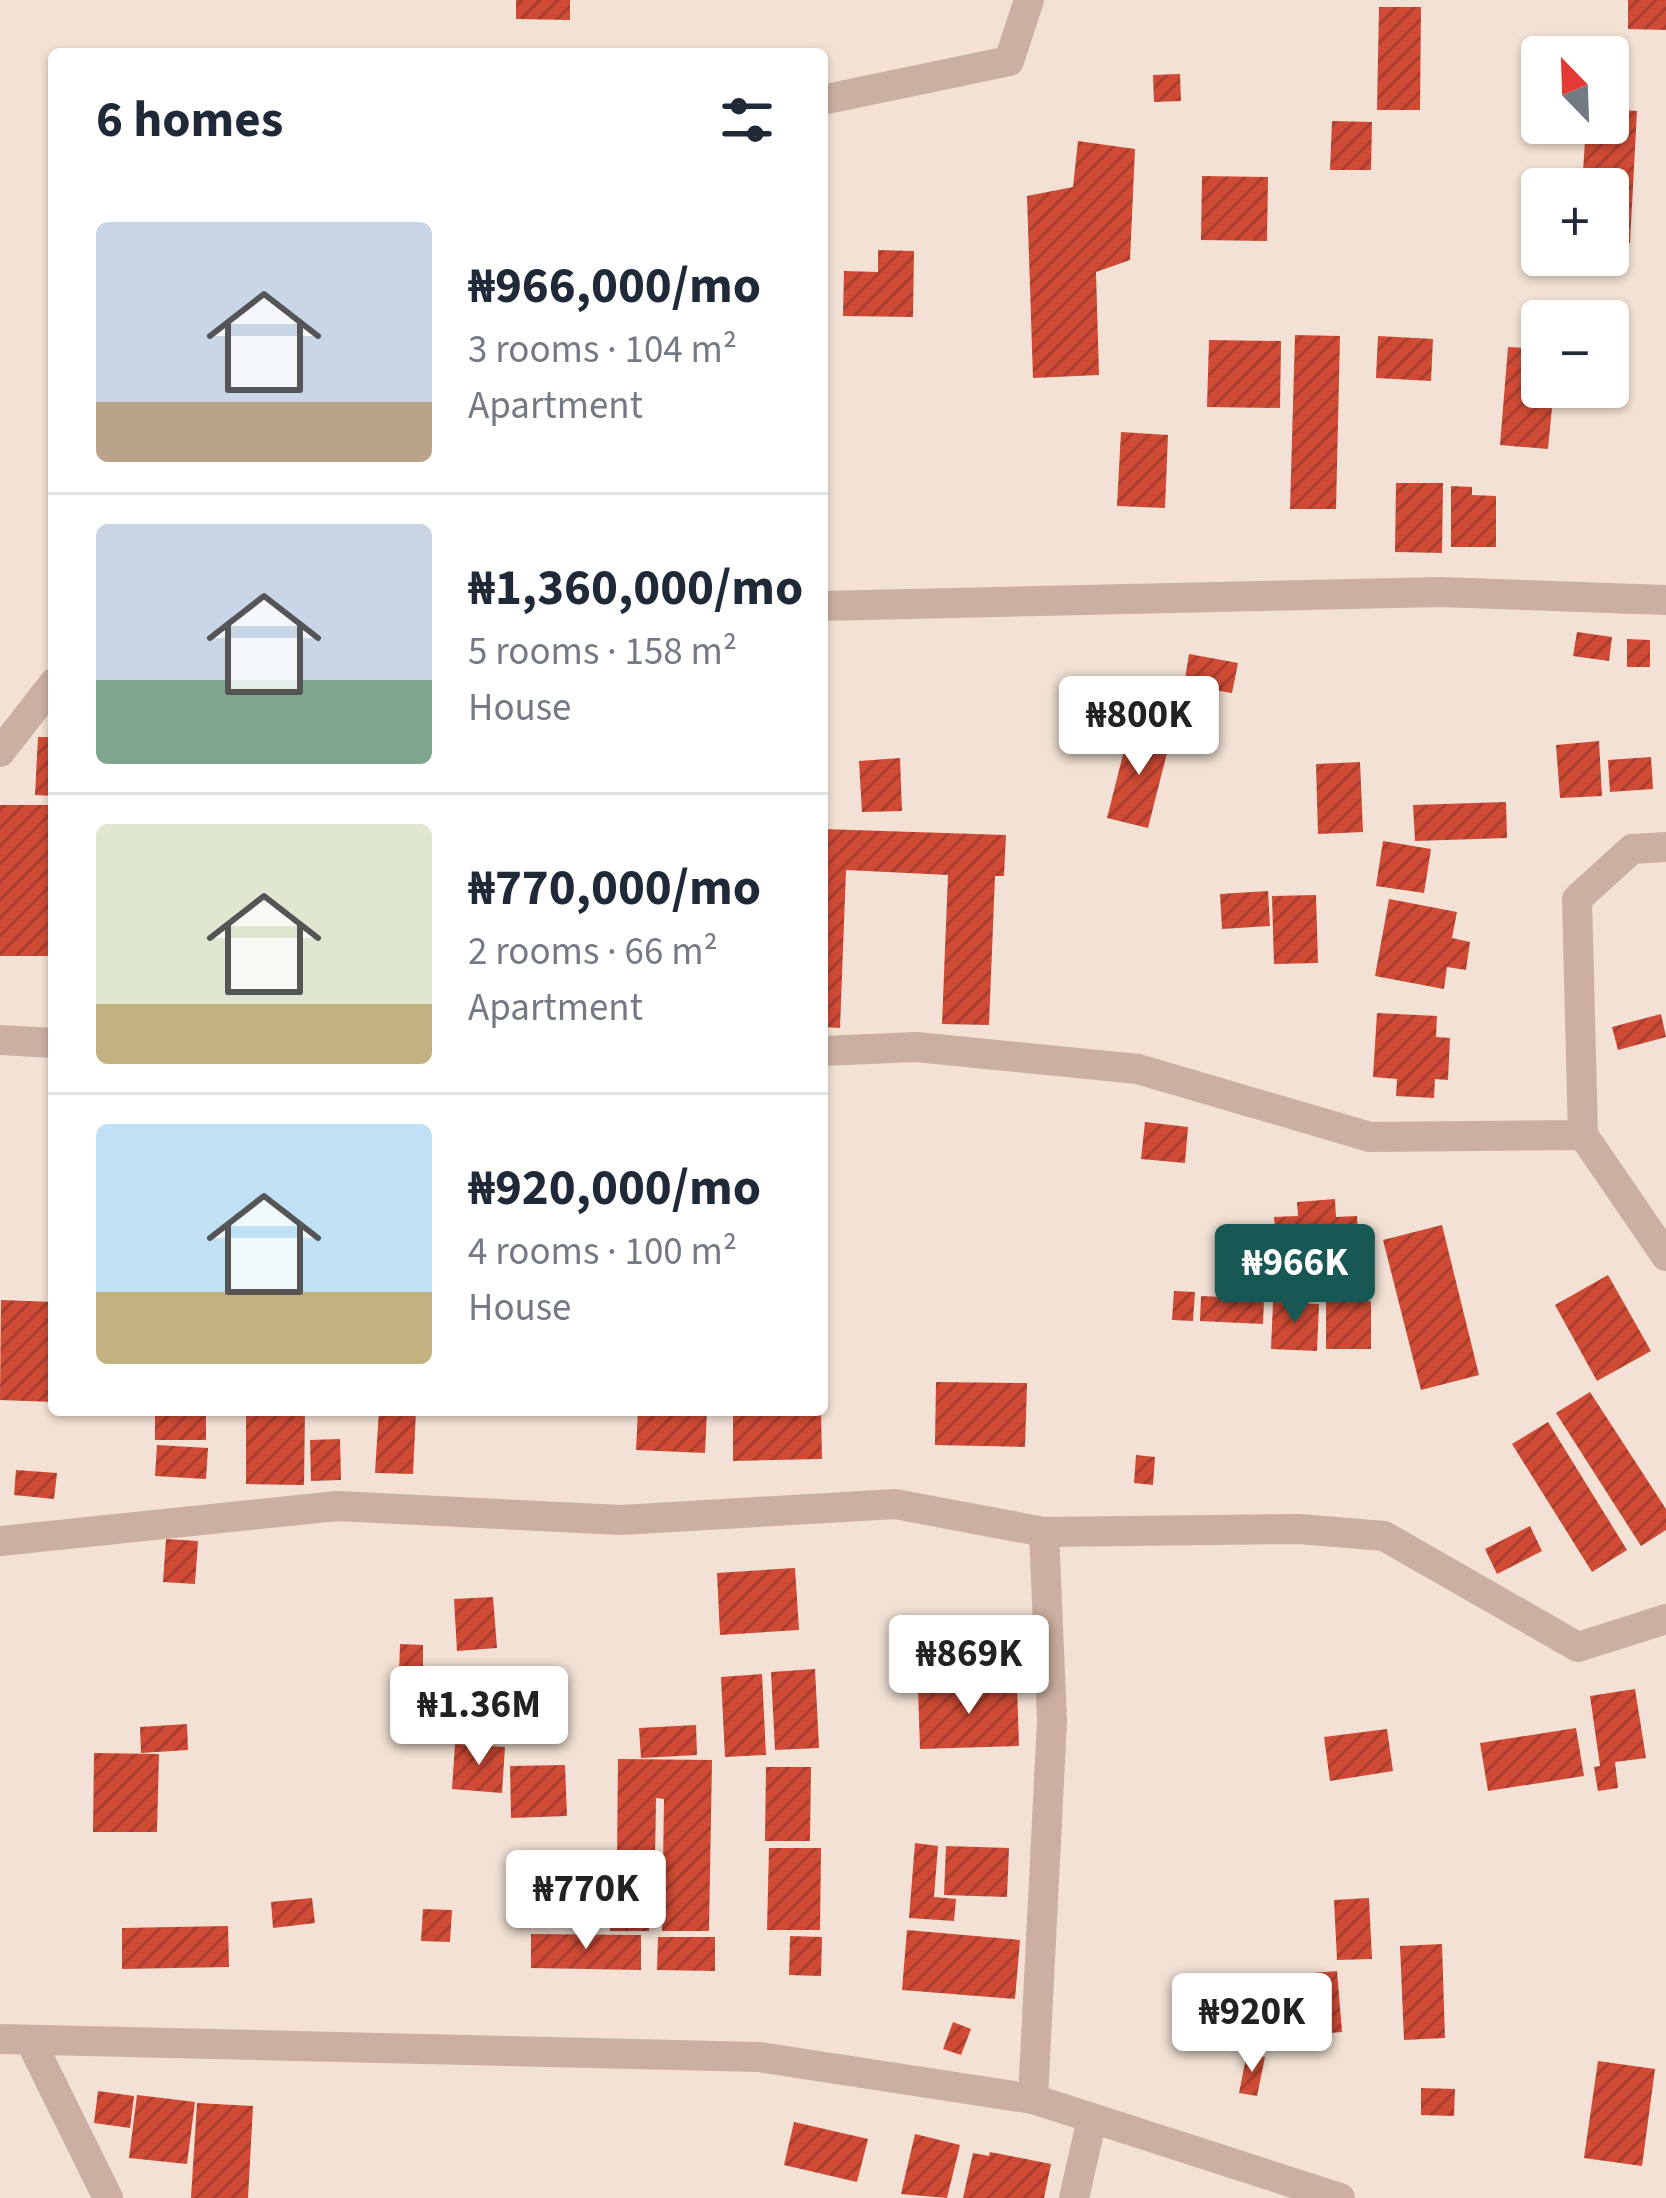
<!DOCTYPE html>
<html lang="en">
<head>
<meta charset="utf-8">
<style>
  :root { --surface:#fff; --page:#f6f6f7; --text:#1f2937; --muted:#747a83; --line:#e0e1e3; --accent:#175855 }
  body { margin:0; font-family:"Source Sans 3",sans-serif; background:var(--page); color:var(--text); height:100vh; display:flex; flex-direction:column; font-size:45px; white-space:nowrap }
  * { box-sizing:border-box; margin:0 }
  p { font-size:39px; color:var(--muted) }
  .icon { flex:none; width:66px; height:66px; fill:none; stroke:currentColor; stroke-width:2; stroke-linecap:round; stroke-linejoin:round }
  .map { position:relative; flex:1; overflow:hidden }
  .details { position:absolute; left:48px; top:48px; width:780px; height:1368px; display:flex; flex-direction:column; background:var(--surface); border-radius:12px; box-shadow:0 3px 9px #0004 }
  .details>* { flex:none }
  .needle { width:78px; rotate:337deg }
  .buttons { position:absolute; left:1521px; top:36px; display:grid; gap:24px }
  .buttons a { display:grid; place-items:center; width:108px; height:108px; border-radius:12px; background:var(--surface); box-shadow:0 3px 9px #0004; font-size:60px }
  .price { position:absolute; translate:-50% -102px; padding:0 27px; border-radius:12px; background:#fff; color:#222; font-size:39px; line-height:78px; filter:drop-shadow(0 3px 6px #0008) }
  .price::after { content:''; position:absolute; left:50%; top:72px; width:36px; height:27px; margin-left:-18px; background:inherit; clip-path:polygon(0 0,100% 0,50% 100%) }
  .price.on { background:var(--accent); color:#fff }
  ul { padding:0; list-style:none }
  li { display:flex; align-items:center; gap:36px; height:300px; padding:0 48px }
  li+li { border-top:3px solid var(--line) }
  li span { display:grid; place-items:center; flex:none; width:336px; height:240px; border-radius:12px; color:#555 }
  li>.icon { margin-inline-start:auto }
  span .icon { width:144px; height:144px; fill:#fffc; stroke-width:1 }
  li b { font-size:51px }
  h2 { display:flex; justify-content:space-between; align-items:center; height:144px; padding:0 48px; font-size:51px }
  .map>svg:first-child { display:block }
</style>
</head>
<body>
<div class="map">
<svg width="1666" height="2198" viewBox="0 0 1666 2198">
  <defs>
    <pattern id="building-hatch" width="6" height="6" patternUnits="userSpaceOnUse" patternTransform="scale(3)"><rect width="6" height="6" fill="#cf4b35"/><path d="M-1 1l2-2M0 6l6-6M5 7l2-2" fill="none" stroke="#a93e2d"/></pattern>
  </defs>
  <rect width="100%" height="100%" fill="#f2e1d4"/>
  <g fill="url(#building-hatch)">
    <path d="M 516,0 L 570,0 L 570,20 L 516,19 Z"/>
    <path d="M 1628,0 L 1666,0 L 1666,30 L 1628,29 Z"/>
    <path d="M 1379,7 L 1421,7 L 1420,110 L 1377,110 Z"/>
    <path d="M 1180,74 L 1181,101 L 1154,102 L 1153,75 Z"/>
    <path d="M 1608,109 L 1637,111 L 1630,243 L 1608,242 L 1608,189 L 1582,189 L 1586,123 L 1608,123 Z"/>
    <path d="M 1332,121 L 1372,122 L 1371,170 L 1330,170 Z"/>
    <path d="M 1078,141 L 1135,149 L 1130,260 L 1096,272 L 1099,375 L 1033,378 L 1027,196 L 1073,187 Z"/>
    <path d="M 1202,176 L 1268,177 L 1267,241 L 1201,240 Z"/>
    <path d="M 878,250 L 914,251 L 913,317 L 843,316 L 844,271 L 878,272 Z"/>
    <path d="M 1295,335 L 1340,336 L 1336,509 L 1290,509 Z"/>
    <path d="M 1378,336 L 1433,339 L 1431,381 L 1376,378 Z"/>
    <path d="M 1209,340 L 1281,341 L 1280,408 L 1207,407 Z"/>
    <path d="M 1508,347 L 1542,349 L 1542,387 L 1554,387 L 1548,449 L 1500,445 Z"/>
    <path d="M 1121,432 L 1168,435 L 1165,508 L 1117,506 Z"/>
    <path d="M 1396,483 L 1443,483 L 1442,553 L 1395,552 Z"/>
    <path d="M 1451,486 L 1472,487 L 1472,495 L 1496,496 L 1496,547 L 1451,547 Z"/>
    <path d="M 1577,632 L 1612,637 L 1609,661 L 1573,656 Z"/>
    <path d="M 1627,639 L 1650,640 L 1650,667 L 1627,667 Z"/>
    <path d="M 1189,654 L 1238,663 L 1232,693 L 1184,685 Z"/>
    <path d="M 1072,680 L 1102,682 L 1099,710 L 1070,708 Z"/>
    <path d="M 1130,727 L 1171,737 L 1148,828 L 1107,818 Z"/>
    <path d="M 38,737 L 54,737 L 54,796 L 35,795 Z"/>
    <path d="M 1599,741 L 1602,796 L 1560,798 L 1556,745 Z"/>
    <path d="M 1651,757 L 1653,789 L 1610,792 L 1608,760 Z"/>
    <path d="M 900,758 L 902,811 L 862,812 L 859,761 Z"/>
    <path d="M 1360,762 L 1363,832 L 1318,834 L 1316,764 Z"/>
    <path d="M 1506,802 L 1507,838 L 1415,841 L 1413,805 Z"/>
    <rect x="0" y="805" width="54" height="151"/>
    <path d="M 822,829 L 1006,835 L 1004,876 L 995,876 L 989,1025 L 942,1024 L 948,875 L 846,870 L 840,1028 L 822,1027 Z"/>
    <path d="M 1383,841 L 1431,849 L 1424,893 L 1376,886 Z"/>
    <path d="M 1268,891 L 1270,926 L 1222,929 L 1220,894 Z"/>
    <path d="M 1316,895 L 1318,963 L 1274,964 L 1272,896 Z"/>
    <path d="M 1389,899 L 1457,912 L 1452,938 L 1470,942 L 1466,970 L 1447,967 L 1444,989 L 1375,976 Z"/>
    <path d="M 1377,1013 L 1437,1016 L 1436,1037 L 1450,1038 L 1448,1080 L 1435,1079 L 1434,1098 L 1396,1096 L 1397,1079 L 1373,1077 Z"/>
    <path d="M 1661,1014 L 1666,1037 L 1618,1050 L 1612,1027 Z"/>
    <path d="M 1145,1122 L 1188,1127 L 1185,1163 L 1141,1159 Z"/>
    <path d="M 1335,1199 L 1336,1217 L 1357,1216 L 1360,1265 L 1278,1272 L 1274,1217 L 1298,1216 L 1297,1202 Z"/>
    <path d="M 1442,1225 L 1479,1375 L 1421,1390 L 1383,1240 Z"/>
    <path d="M 1608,1275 L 1651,1351 L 1597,1381 L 1555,1305 Z"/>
    <path d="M 1174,1291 L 1195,1292 L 1193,1321 L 1172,1320 Z"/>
    <path d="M 1201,1296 L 1264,1299 L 1263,1324 L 1200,1321 Z"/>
    <path d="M 1,1300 L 54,1302 L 53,1402 L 0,1400 Z"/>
    <path d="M 1371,1301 L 1371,1349 L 1326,1349 L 1326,1302 Z"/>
    <path d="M 1273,1302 L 1319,1304 L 1317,1351 L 1271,1349 Z"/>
    <path d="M 936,1382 L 1027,1383 L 1025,1447 L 935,1445 Z"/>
    <path d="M 1590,1392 L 1666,1509 L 1666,1530 L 1641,1546 L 1556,1413 Z"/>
    <rect x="155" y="1410" width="51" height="30"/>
    <path d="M 246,1410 L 305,1410 L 304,1485 L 246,1484 Z"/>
    <path d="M 379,1410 L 416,1411 L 413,1474 L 375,1473 Z"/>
    <path d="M 638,1410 L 707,1410 L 705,1453 L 636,1450 Z"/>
    <path d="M 733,1410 L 821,1410 L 822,1459 L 733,1461 Z"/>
    <path d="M 1548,1422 L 1627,1550 L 1592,1572 L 1512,1444 Z"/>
    <path d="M 340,1439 L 341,1480 L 311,1481 L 310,1440 Z"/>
    <path d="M 157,1445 L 208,1448 L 206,1479 L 155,1476 Z"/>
    <path d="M 1136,1455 L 1155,1457 L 1153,1485 L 1134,1483 Z"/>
    <path d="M 16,1470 L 57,1473 L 54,1499 L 14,1495 Z"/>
    <path d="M 1530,1526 L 1542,1551 L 1497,1574 L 1485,1549 Z"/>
    <path d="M 166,1539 L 198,1541 L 195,1584 L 163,1582 Z"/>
    <path d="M 795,1568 L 799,1630 L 720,1635 L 717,1573 Z"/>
    <path d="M 493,1597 L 497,1648 L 457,1651 L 454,1599 Z"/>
    <path d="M 400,1644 L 423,1645 L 423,1676 L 399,1675 Z"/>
    <path d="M 815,1669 L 819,1748 L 775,1750 L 771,1672 Z"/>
    <path d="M 762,1674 L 766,1755 L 725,1757 L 721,1677 Z"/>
    <path d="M 1017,1685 L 1019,1746 L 920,1749 L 918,1688 Z"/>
    <path d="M 1635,1689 L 1646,1758 L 1615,1762 L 1618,1788 L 1598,1791 L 1594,1767 L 1600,1766 L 1590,1696 Z"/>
    <path d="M 187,1724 L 188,1750 L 141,1753 L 140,1727 Z"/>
    <path d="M 696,1725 L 697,1755 L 641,1758 L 639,1728 Z"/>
    <path d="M 1576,1728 L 1584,1776 L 1488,1791 L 1480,1743 Z"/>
    <path d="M 1387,1729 L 1393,1771 L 1330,1781 L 1324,1737 Z"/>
    <path d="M 455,1744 L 505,1747 L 502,1793 L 452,1789 Z"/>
    <path d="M 94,1753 L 159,1754 L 157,1832 L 93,1832 Z"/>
    <path d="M 618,1759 L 712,1760 L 709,1931 L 662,1931 L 664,1799 L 656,1798 L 655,1860 L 617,1860 Z"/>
    <path d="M 565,1765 L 567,1816 L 511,1818 L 510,1766 Z"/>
    <path d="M 766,1767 L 811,1767 L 810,1841 L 765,1841 Z"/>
    <path d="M 915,1843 L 938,1846 L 934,1897 L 956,1899 L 954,1921 L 909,1918 Z"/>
    <path d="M 946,1846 L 1009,1848 L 1007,1897 L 944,1895 Z"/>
    <path d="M 769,1848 L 821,1848 L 820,1930 L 767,1930 Z"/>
    <path d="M 611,1862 L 650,1862 L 649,1931 L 610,1931 Z"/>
    <path d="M 312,1898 L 315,1923 L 273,1928 L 271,1902 Z"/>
    <path d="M 1369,1898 L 1372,1959 L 1337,1960 L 1334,1900 Z"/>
    <path d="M 423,1909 L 452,1910 L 450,1942 L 421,1941 Z"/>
    <path d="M 228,1926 L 229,1967 L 122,1969 L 122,1928 Z"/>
    <path d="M 907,1930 L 1020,1940 L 1015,1999 L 902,1990 Z"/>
    <path d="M 531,1934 L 641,1935 L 641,1970 L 531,1968 Z"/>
    <path d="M 790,1936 L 822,1937 L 821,1976 L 789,1975 Z"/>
    <path d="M 658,1937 L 715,1937 L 715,1971 L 657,1970 Z"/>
    <path d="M 1442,1944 L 1445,2038 L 1404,2040 L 1400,1946 Z"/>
    <path d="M 1337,1971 L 1342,2032 L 1270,2038 L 1265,1977 Z"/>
    <path d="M 953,2022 L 971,2029 L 961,2055 L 943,2049 Z"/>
    <path d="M 1247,2053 L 1265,2057 L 1257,2096 L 1239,2093 Z"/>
    <path d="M 1598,2061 L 1655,2069 L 1642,2166 L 1584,2158 Z"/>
    <path d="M 1421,2088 L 1455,2089 L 1454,2116 L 1421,2115 Z"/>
    <path d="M 98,2091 L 134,2096 L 130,2128 L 94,2123 Z"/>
    <path d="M 137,2095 L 195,2102 L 187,2164 L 129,2158 Z"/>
    <path d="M 197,2103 L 253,2106 L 248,2198 L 191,2198 Z"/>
    <path d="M 794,2122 L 868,2139 L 857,2182 L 784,2165 Z"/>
    <path d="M 915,2134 L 960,2145 L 947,2198 L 901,2194 Z"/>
    <path d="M 990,2152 L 1051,2164 L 1044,2198 L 963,2198 L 973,2153 L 989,2156 Z"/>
  </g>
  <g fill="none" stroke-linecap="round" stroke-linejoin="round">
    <g stroke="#cbafa0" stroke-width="30">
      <path d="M 822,100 L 1009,61 L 1029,0"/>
      <path d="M 822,606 L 1441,592 L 1666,600"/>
      <path d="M 0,752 L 54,683"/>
      <path d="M 0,1040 L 54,1043"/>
      <path d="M 822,1051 L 916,1047 L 1138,1069 L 1370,1137 L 1583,1135 L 1577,899 L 1632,849 L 1666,847"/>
      <path d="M 1583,1135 L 1666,1256"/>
      <path d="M 0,1541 L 337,1506 L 621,1520 L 895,1504 L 1044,1532 L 1299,1529 L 1384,1536 L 1578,1647 L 1666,1619"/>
      <path d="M 0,2039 L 759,2057 L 1033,2099 L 1340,2198"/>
      <path d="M 30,2040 L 108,2198"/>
      <path d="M 1033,2099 L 1052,1721 L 1044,1532"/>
      <path d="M 1074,2198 L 1092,2119"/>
    </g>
  </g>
</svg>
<div class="buttons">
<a><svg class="needle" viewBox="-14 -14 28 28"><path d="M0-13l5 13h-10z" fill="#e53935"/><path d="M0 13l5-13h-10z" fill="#747a83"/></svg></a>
<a>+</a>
<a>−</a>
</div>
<b class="price" style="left:1139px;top:778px">₦800K</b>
<b class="price on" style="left:1295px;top:1326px">₦966K</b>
<b class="price" style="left:969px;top:1717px">₦869K</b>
<b class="price" style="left:479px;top:1768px">₦1.36M</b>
<b class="price" style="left:586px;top:1952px">₦770K</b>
<b class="price" style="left:1252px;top:2075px">₦920K</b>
<section class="details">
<h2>6 homes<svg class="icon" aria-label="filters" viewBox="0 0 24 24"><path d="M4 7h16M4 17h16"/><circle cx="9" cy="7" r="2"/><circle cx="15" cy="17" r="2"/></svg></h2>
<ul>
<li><span style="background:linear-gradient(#c9d6e8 75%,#b9a48a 0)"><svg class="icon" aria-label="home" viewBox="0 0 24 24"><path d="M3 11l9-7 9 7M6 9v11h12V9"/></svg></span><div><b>₦966,000/mo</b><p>3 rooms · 104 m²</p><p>Apartment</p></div></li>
<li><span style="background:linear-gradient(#c9d6e8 65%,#7fa58c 0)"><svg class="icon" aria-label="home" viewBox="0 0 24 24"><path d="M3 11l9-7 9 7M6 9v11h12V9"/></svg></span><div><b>₦1,360,000/mo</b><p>5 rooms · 158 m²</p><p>House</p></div></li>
<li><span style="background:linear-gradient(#dfe7d0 75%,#c2b280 0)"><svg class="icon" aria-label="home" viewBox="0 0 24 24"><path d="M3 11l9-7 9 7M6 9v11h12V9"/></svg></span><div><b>₦770,000/mo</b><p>2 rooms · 66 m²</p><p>Apartment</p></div></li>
<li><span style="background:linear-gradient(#bfe0f5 70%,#c2b280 0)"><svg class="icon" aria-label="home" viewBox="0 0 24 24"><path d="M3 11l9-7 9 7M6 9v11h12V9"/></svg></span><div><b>₦920,000/mo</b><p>4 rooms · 100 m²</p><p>House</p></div></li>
</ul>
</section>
</div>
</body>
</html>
